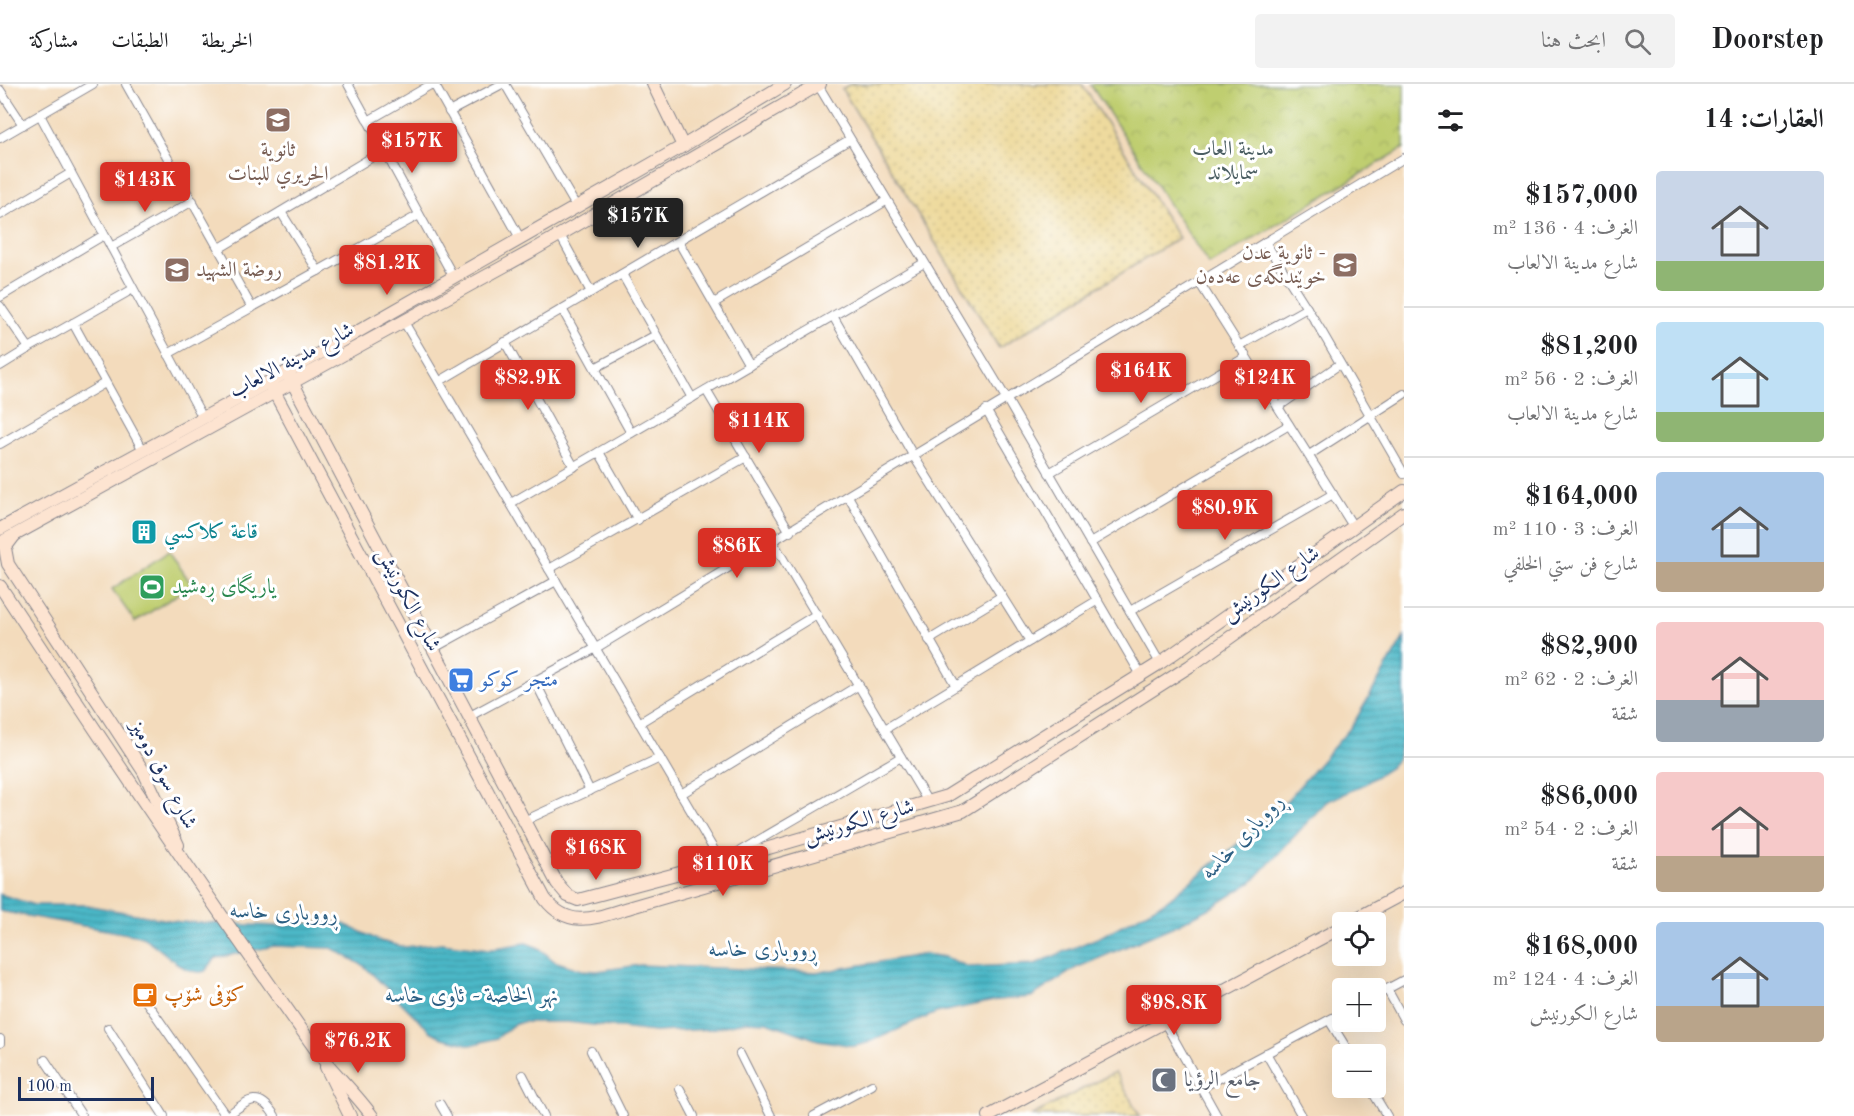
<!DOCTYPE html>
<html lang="ar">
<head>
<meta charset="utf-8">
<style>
  :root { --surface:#fff; --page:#f2f2f2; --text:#202124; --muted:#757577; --line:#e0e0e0; --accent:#d93025 }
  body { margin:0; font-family:"Old Standard TT",Amiri,serif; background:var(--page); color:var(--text); direction:rtl; height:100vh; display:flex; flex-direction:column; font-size:22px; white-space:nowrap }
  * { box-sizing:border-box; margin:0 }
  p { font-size:20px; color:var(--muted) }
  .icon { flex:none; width:33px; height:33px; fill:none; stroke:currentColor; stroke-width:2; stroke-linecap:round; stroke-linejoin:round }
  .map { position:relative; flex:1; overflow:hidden; direction:ltr }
  .side { display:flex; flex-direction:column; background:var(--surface); width:450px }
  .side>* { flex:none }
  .fabs { position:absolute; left:1332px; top:828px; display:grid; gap:12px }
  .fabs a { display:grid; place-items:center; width:54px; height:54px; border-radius:6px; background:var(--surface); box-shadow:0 6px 24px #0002; font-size:30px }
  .scale { position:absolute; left:18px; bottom:15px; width:136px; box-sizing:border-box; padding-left:6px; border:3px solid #1b2f5e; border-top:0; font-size:16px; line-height:21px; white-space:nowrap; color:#1b2f5e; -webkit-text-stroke:4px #fff; paint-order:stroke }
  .price { position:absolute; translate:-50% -51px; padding:0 14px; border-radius:6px; background:var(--accent); color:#fff; font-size:20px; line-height:39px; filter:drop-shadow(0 2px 3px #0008) }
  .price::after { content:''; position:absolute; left:50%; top:36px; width:18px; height:14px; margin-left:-9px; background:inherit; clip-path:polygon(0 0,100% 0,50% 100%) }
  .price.current { background:#222; color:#fff }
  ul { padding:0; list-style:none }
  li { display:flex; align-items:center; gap:18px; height:150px; padding:0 30px }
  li+li { border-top:2px solid var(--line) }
  li span { display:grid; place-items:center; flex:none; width:168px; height:120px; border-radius:6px; color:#555 }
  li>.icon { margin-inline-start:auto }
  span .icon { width:72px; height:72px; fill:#fffc; stroke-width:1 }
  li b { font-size:26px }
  h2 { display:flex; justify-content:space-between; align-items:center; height:72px; padding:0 30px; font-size:26px }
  header { display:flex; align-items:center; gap:36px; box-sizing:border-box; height:84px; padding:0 30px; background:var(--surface); border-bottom:2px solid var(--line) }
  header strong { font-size:28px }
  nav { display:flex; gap:33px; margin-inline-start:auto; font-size:21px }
  .search { width:420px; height:54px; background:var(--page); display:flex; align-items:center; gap:15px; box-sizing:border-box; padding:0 21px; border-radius:6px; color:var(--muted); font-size:22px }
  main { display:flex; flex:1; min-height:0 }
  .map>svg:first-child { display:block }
</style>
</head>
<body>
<header>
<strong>Doorstep</strong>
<div class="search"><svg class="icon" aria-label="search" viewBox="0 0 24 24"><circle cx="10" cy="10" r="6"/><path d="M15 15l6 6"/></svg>ابحث هنا</div>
<nav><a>الخريطة</a><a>الطبقات</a><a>مشاركة</a></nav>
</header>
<main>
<section class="side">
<h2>العقارات: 14<svg class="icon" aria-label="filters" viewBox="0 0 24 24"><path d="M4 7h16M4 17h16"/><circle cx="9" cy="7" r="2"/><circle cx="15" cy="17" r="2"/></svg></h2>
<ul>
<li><span style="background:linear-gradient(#c9d6e8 75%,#8fb573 0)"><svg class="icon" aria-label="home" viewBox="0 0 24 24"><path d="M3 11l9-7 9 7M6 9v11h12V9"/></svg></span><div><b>$157,000</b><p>الغرف: 4 · 136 m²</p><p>شارع مدينة الالعاب</p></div></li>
<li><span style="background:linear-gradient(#bfe0f5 75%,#8fb573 0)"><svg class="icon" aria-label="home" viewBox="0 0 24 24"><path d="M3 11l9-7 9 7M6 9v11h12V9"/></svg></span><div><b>$81,200</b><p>الغرف: 2 · 56 m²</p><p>شارع مدينة الالعاب</p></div></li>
<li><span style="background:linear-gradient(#a9c7e8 75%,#b9a48a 0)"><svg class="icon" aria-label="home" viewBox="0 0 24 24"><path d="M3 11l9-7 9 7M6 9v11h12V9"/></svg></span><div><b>$164,000</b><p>الغرف: 3 · 110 m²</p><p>شارع فن ستي الخلفي</p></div></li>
<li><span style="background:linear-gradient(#f6c9c9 65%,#9aa5b1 0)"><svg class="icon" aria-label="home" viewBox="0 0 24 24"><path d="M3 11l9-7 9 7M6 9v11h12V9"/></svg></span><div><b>$82,900</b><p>الغرف: 2 · 62 m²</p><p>شقة</p></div></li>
<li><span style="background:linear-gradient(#f6c9c9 70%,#b9a48a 0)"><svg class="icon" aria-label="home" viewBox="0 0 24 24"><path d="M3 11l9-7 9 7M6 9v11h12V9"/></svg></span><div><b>$86,000</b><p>الغرف: 2 · 54 m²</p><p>شقة</p></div></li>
<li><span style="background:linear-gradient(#a9c7e8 70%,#b9a48a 0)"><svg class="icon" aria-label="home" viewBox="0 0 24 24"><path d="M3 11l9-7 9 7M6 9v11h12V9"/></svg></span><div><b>$168,000</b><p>الغرف: 4 · 124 m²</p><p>شارع الكورنيش</p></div></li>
</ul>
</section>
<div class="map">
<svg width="1404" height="1032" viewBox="0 0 1404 1032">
  <defs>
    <pattern id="sand-dots" width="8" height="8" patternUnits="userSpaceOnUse" patternTransform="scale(1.5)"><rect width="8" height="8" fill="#eeda9e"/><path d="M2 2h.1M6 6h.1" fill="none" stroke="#ccbb8a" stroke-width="1.8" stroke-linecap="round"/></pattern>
    <pattern id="park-crowns" width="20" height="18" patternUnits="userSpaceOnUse" patternTransform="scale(1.5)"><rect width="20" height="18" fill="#bfce70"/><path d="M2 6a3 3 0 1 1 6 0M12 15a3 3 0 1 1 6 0" fill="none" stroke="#a4b163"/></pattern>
    <pattern id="water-rules" width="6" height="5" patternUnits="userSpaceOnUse" patternTransform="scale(1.5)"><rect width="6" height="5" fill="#4cb8c7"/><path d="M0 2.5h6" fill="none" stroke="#3e96a5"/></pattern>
  </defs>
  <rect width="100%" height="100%" fill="#fff"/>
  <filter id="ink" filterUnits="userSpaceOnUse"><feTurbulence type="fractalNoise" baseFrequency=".0167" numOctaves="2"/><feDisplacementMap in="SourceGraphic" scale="12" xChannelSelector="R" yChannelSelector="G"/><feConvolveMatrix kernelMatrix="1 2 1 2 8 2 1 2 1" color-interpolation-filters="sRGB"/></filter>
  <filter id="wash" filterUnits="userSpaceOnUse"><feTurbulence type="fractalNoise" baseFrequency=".008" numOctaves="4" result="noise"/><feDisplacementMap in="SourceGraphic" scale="24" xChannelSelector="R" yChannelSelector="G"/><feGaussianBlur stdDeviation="1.35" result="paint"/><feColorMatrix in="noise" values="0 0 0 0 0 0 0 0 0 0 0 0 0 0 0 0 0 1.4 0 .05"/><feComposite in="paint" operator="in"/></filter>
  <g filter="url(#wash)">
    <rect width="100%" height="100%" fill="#f3dbbc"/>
    <g fill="url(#sand-dots)" stroke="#84847e" stroke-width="1.5">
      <path d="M 850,0 L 1082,0 L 1179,154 L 999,264 L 842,5 Z"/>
      <path d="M 1115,988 L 1140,1032 L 1031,1032 Z"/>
    </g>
    <path fill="url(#park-crowns)" stroke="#6d7e67" stroke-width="1.5" d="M 1090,0 L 1404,0 L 1404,64 L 1209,181 Z"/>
    <path fill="#bfce70" stroke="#6d7e67" stroke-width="1.5" d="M 169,467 L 192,501 L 135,538 L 112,505 Z"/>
    <path fill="url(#water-rules)" stroke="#347492" stroke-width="1.5" d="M 1404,553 L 1404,650 L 1397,675 L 1391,683 L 1363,701 L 1326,718 L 1252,798 L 1214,822 L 1179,840 L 1076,884 L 1031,913 L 998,916 L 936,929 L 867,959 L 854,962 L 818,956 L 767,938 L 747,937 L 711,945 L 655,948 L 567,938 L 522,938 L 513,941 L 497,954 L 471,961 L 443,954 L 430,947 L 364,882 L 332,864 L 274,862 L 216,874 L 205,887 C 182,894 160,860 140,852 L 0,827 L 0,810 L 34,821 L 85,821 L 180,838 L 280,842 L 332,837 L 344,840 L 380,857 L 405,863 L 442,859 L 489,865 L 526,859 L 539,864 L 554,877 L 582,886 L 597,887 L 640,881 L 820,888 L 926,870 L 945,873 L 969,883 L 1035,880 L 1102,852 L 1166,817 L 1276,729 L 1352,642 Z"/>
  </g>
  <g filter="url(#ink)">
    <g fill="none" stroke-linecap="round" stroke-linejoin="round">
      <g stroke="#87858d" stroke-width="10">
        <g id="street">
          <path d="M 126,0 L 252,224"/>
          <path d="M 348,0 L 453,192"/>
          <path d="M 434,0 L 520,154"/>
          <path d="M 505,0 L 576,122"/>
          <path d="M 818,1 L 1006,314 L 1160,579"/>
          <path d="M 0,6 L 23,41"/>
          <path d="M 449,28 L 502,0"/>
          <path d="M 40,31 L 203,334"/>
          <path d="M 368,37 L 432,0"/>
          <path d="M 0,54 L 93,0"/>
          <path d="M 281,128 L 318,187"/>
          <path d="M 0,131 L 71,89"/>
          <path d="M 560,151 L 591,208"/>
          <path d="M 678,157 L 749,281"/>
          <path d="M 1265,158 L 1322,248 L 1404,390"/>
          <path d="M 111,163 L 193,117"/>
          <path d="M 220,164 L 384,66"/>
          <path d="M 622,190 L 692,314"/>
          <path d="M 1199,198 L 1353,442"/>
          <path d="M 0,213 L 104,151"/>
          <path d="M 714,219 L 886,117"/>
          <path d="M 0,222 L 29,264 L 0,282"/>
          <path d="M 562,225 L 631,349"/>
          <path d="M 833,232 L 913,371 L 1030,557"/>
          <path d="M 404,238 L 721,778 L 724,777"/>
          <path d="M 73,239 L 144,368"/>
          <path d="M 505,258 L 574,383"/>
          <path d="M 1239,262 L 1307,224"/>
          <path d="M 29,264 L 133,205"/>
          <path d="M 168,270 L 419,131"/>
          <path d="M 595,284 L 656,251"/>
          <path d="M 440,297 L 849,56"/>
          <path d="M 706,306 L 790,448"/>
          <path d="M 1278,323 L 1340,280"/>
          <path d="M 986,326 L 1141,591"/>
          <path d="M 0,360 L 105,299"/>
          <path d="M 599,368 L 638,436"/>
          <path d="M 1309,371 L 1404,310"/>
          <path d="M 1049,389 L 1246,273"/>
          <path d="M 848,412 L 956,602"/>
          <path d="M 511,419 L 924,179"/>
          <path d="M 773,458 L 928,718"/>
          <path d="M 1090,459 L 1289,341"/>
          <path d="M 549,485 L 746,373"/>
          <path d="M 1130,527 L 1333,410"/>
          <path d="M 929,556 L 1002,512"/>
          <path d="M 434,564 L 556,497"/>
          <path d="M 535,597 L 590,707"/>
          <path d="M 470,632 L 596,564 L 1404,74"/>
          <path d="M 639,639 L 817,530"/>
          <path d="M 885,645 L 1098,516"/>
          <path d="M 681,710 L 859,601"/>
          <path d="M 524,737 L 660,674"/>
          <path d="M 735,770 L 901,673"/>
          <path d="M 1387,905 L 1404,936"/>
          <path d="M 1376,911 L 1404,896"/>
          <path d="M 143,913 L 226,1032"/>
          <path d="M 1329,936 L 1350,970"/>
          <path d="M 1165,939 L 1217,1032"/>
          <path d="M 108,944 L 164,1032"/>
          <path d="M 0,955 L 0,959"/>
          <path d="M 591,967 L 623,1032"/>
          <path d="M 1266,969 L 1302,1032"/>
          <path d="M 740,970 L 771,1032"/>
          <path d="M 45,976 L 82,1032"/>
          <path d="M 523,991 L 544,1032"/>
          <path d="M 1201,1004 L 1342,929"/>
          <path d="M 1370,1004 L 1387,1032"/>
          <path d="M 680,1005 L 694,1032"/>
          <path d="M 440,1020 L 447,1032"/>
          <path d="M 227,1032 C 247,1017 258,1005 275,1032"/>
          <path d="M 814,1032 L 872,1001"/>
        </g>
      </g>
      <g stroke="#87858d" stroke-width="14">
        <g id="secondary">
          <path d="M 653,0 L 683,62"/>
          <path d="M 287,288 L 557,799 L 568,812 L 578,816 L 721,778 L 947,712 L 1160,579 L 1404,407"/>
          <path d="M 269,298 L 545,815 C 570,847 597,833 631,823 L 963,727 L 1190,582 L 1404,429"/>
          <path d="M 0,445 L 287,288 L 683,62 L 785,0"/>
          <path d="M 14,452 L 5,464 L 8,480 L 144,688 L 178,761"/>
          <path d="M 0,459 L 530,168 L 820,0"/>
          <path d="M 0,502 C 103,659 207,813 316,966 C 333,989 355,1008 372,1032"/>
          <path d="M 1350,838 L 1404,809"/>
          <path d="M 326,983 L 350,1032"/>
          <path d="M 989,1032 L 1342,843"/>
        </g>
      </g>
      <use href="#street" stroke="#fff" stroke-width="8"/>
      <use href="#secondary" stroke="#fde4d1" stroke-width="12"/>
    </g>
  </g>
  <defs>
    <g id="school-square" transform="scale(1.35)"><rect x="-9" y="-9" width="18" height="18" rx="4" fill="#8d6e63" stroke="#fff"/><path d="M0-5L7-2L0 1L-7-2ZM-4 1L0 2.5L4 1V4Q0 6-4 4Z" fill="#fff"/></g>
    <g id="building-square" transform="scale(1.35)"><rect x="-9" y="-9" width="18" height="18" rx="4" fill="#0f9aa8" stroke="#fff"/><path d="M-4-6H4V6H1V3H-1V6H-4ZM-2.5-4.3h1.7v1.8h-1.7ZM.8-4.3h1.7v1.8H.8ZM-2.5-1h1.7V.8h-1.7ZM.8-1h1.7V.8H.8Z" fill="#fff"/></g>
    <g id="stadium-square" transform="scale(1.35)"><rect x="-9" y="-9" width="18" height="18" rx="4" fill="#2e9e5b" stroke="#fff"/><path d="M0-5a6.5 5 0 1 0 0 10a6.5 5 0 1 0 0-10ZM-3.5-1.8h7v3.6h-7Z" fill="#fff"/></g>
    <g id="supermarket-square" transform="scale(1.35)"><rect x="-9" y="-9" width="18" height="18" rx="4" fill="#3f7fe0" stroke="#fff"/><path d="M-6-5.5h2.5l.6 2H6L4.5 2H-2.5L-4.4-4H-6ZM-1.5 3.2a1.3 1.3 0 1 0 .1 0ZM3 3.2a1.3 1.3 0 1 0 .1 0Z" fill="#fff"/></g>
    <g id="cafe-square" transform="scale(1.35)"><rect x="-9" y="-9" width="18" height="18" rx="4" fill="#e8710a" stroke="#fff"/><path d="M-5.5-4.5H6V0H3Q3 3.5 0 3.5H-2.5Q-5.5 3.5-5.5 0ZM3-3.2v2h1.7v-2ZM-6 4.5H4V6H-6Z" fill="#fff"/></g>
    <g id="mosque-square" transform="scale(1.35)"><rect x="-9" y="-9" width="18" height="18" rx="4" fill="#6b7280" stroke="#fff"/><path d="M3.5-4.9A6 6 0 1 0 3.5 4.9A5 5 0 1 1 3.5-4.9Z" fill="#fff"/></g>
  </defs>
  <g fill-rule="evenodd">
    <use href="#school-square" x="278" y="36"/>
    <use href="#school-square" x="1345" y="181"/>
    <use href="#school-square" x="177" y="186"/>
    <use href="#building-square" x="144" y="448"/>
    <use href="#stadium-square" x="152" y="503"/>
    <use href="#supermarket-square" x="461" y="596"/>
    <use href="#cafe-square" x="145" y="911"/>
    <use href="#mosque-square" x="1164" y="996"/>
  </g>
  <g text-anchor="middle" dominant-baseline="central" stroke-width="6" stroke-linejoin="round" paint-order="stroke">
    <g font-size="21" fill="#4c5f63" stroke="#fff">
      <text x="1233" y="65">مدينة العاب<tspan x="1233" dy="24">سمايلاند</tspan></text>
    </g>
    <g font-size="21" fill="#785e54" stroke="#fff">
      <text x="278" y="66">ثانوية<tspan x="278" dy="24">الحريري للبنات</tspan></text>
      <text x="1326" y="169" text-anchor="end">ثانوية عدن -<tspan x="1326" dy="24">خوێندنگەی عەدەن</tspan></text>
      <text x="196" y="186" text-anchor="start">روضة الشهيد</text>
    </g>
    <g font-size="21" fill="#1b2f5e" stroke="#fff">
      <text transform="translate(292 277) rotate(-28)">شارع مدينة الالعاب</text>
      <text transform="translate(1271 500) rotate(-35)">شارع الكورنيش</text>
      <text transform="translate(408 516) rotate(62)">شارع الكورنيش</text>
      <text transform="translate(163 691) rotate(62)">شارع سوق دوميز</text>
      <text transform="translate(859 738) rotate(-16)">شارع الكورنيش</text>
    </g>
    <g font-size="21" fill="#0d838f" stroke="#fff" text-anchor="start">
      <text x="164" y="448">قاعة كلاكسي</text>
    </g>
    <g font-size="21" fill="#27864d" stroke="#fff" text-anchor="start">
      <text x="172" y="503">یاریگای ڕەشید</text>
    </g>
    <g font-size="21" fill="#366cbe" stroke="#fff" text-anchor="start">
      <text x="480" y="596">متجر كوكو</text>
    </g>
    <g font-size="21" fill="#c56008" stroke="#fff" text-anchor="start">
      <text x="164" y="911">کۆفی شۆپ</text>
    </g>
    <g font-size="21" fill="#5b616d" stroke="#fff" text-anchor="start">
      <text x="1184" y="996">جامع الرؤيا</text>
    </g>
    <g font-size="22" font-style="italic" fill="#2c5f83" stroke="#fff">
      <text transform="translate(1243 753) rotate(-46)">ڕووباری خاسە</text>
      <text transform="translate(284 829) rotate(2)">ڕووباری خاسە</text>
      <text x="763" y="866">ڕووباری خاسە</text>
      <text x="472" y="912">نهر الخاصة - ئاوی خاسە</text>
    </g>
  </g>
</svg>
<div class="fabs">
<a><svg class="icon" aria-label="locate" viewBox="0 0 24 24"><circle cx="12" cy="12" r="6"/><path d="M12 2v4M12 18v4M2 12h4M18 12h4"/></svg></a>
<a>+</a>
<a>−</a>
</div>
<div class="scale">100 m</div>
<b class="price" style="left:412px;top:90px">$157K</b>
<b class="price" style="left:145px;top:129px">$143K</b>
<b class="price current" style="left:638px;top:165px">$157K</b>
<b class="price" style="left:387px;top:212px">$81.2K</b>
<b class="price" style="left:1141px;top:320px">$164K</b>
<b class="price" style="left:528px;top:327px">$82.9K</b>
<b class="price" style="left:1265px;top:327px">$124K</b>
<b class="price" style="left:759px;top:370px">$114K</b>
<b class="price" style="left:1225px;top:457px">$80.9K</b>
<b class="price" style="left:737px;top:495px">$86K</b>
<b class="price" style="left:596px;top:797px">$168K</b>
<b class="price" style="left:723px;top:813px">$110K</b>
<b class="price" style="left:1174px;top:952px">$98.8K</b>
<b class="price" style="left:358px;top:990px">$76.2K</b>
</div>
</main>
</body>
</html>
